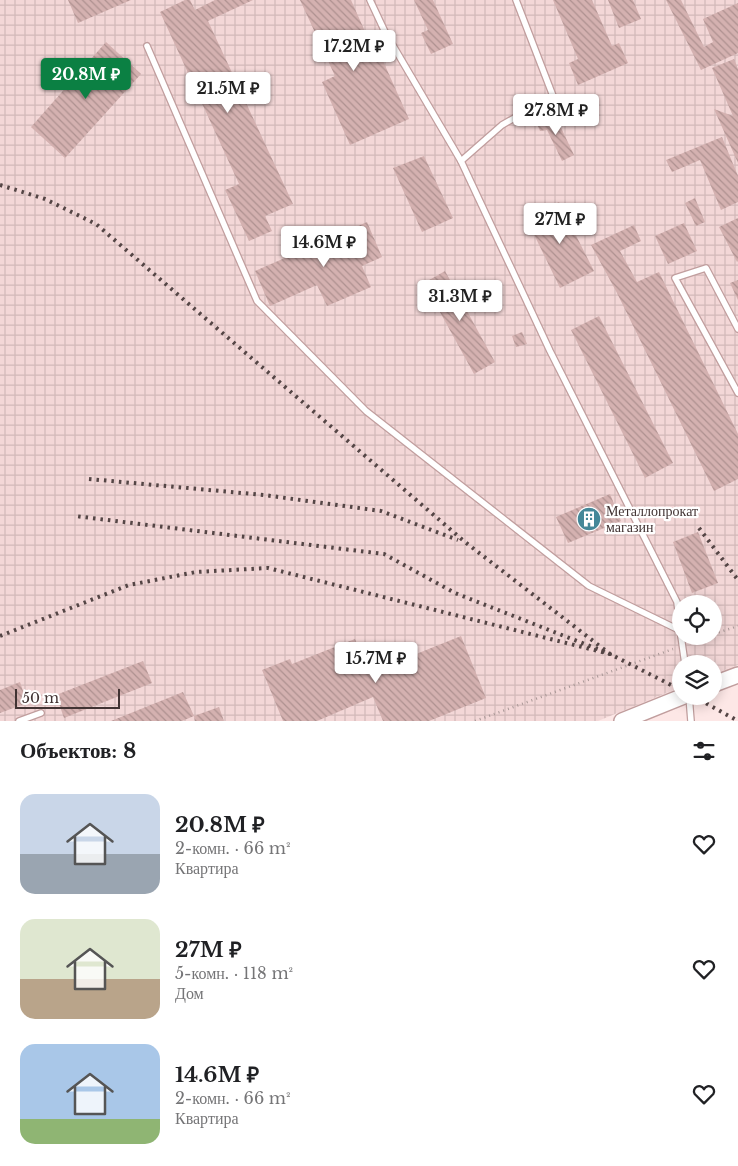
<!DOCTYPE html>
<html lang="ru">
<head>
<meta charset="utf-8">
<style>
  :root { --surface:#fff; --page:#f6f6f6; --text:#202124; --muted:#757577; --accent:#0b8043 }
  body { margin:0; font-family:"Libre Baskerville",serif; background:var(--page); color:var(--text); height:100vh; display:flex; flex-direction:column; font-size:19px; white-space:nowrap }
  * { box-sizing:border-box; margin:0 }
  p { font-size:16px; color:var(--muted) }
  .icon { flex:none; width:28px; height:28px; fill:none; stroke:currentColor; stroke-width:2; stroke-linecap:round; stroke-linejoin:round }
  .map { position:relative; height:721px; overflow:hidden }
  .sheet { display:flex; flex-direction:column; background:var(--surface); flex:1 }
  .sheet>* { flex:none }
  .buttons { position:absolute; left:672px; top:595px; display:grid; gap:10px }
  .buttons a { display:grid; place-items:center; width:50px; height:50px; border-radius:50%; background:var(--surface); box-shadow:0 2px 12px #0003; font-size:25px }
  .scale { position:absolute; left:15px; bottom:12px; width:105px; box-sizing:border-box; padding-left:5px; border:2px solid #413333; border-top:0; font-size:14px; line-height:18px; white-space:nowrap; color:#413333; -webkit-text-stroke:4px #fff; paint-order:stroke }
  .price { position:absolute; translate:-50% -42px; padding:0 11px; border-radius:5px; background:#fff; color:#222; font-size:16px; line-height:32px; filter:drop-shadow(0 1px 2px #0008) }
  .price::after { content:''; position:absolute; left:50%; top:30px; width:15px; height:11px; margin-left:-8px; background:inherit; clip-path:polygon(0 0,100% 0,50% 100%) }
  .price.current { background:var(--accent); color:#fff }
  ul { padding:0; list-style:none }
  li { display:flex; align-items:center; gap:15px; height:125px; padding:0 20px }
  li span { display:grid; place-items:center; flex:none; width:140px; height:100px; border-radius:15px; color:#555 }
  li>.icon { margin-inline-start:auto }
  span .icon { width:60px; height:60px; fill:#fffc; stroke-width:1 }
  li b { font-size:21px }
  h2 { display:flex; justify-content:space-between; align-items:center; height:60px; padding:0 20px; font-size:21px }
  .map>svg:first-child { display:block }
</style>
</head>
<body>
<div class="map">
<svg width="738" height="721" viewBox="0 0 738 721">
  <defs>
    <pattern id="industrial-grid" width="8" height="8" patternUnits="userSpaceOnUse" patternTransform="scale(1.25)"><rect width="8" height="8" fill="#f3d7d7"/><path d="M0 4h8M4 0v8" fill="none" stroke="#d2b9b9"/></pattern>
    <pattern id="building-back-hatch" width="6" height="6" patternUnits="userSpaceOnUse" patternTransform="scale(1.25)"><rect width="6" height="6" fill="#d4b1b0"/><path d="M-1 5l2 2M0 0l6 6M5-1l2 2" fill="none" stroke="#ae9190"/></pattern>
  </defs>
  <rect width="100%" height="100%" fill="#fde7e6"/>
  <path fill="url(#industrial-grid)" fill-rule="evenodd" d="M 0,0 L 738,0 L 738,665 L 714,674 L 714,664 L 681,664 L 681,687 L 598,721 L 0,721 ZM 681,604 L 714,604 L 714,636 L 681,636 Z"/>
  <g fill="url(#building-back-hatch)">
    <path d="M 68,0 L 131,0 L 78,23 Z"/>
    <path d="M 185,0 L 190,0 L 195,10 L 215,0 L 253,0 L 208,21 L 293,204 L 265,216 L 272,231 L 249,241 L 225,190 L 239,184 L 160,12 Z"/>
    <path d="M 300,0 L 351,0 L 375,54 L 379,52 L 409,119 L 350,145 L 322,82 L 335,76 Z"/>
    <path d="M 414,0 L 433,0 L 453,44 L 431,54 L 421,33 L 428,30 Z"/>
    <path d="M 553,0 L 592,0 L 612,46 L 619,43 L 628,63 L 578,85 L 569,63 L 578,59 Z"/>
    <path d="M 608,0 L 633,0 L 641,19 L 619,28 Z"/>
    <path d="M 666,0 L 681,0 L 704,47 L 713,42 L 703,19 L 738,3 L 738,53 L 701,70 Z"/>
    <path d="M 106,42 L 141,74 L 65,158 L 31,127 Z"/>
    <path d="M 734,59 L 738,69 L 738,163 L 714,109 L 733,116 L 712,68 Z"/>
    <path d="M 554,113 L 574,155 L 562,161 L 547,130 L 540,131 L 536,122 Z"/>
    <path d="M 722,137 L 738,176 L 738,202 L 721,210 L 700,160 L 672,172 L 666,160 Z"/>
    <path d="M 424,156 L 453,218 L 422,232 L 393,168 Z"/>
    <path d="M 695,198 L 705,222 L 696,226 L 685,203 Z"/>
    <path d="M 559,202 L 594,271 L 560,288 L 526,218 Z"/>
    <path d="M 738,218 L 738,261 L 737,262 L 719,227 Z"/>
    <path d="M 367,222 L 382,257 L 362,266 L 371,287 L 327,306 L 317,285 L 270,306 L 255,271 Z"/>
    <path d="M 684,223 L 697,251 L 668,264 L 655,236 Z"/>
    <path d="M 634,225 L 641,241 L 620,251 L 637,282 L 659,272 L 738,434 L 738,479 L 714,491 L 617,293 L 591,245 Z"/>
    <path d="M 445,271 L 495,362 L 474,374 L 424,283 Z"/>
    <path d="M 738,280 L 738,300 L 730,283 Z"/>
    <path d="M 599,316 L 673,463 L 645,478 L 571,330 Z"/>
    <path d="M 522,332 L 527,344 L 516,347 L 512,336 Z"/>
    <path d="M 610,494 L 621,521 L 568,543 L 556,517 Z"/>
    <path d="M 698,532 L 718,583 L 692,593 L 673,542 Z"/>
    <path d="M 461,636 L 486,698 L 429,721 L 383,721 L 373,697 L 317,721 L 283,721 L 262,670 L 290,659 L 292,664 L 355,639 L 369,673 Z"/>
    <path d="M 143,661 L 152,683 L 64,718 L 56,695 Z"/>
    <path d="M 20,682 L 27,703 L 0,713 L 0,690 Z"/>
    <path d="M 183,692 L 194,716 L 219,707 L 224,721 L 195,721 L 194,716 L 182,721 L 111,721 Z"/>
  </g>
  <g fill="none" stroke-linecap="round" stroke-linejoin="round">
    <g stroke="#c19e9e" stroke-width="8">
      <g id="service">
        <path d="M 370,0 L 385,32 L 461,161 L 550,351 L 677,602 L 681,636"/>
        <path d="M 147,46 L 257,301 L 366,411 L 589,586 L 681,631"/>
        <path d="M 461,161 L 502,125 L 553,96 L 516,0"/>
        <path d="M 738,329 L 706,268 L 675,278 L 738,393"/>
        <path d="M 681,636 L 685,664"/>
        <path d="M 689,696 L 691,721"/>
        <path d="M 19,721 L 41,713"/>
      </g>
    </g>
    <g stroke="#c19e9e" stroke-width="18">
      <g id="secondary">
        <path d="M 714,684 L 738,675"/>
        <path d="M 622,721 L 684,696"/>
      </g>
    </g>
    <g stroke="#a99796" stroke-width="2.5" stroke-dasharray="1 4" stroke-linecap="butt">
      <path d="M 714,634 L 738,626"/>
      <path d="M 690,643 L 708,636"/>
      <path d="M 475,721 L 673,649"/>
    </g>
    <use href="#service" stroke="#fff" stroke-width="5.5"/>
    <use href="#secondary" stroke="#fff" stroke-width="15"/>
    <g stroke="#544545" stroke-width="4" stroke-dasharray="2.5 5" stroke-linecap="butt">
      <path d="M 0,185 L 45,199 L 96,224 L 465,542 L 610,654 L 681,690"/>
      <path d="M 89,479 L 264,495 L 381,511 L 458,540"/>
      <path d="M 699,528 L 738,580"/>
      <path d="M 0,636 L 129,585 L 196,572 L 268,568 L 610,654 L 455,593 L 384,554 L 75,516"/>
      <path d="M 693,696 L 738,721"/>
    </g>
  </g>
  <defs>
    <g id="building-disc" transform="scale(1.25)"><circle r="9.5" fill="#448798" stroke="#fff"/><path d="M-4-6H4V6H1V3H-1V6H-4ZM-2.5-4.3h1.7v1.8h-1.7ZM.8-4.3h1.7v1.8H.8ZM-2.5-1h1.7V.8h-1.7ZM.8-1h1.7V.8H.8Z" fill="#fff"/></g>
  </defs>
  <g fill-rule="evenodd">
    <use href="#building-disc" x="589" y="519"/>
  </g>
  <g text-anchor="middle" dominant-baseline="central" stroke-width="4.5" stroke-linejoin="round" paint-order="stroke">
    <g font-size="14" fill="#413333" stroke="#fff" text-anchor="start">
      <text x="606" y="511">Металлопрокат<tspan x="606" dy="16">магазин</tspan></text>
    </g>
  </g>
</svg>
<div class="buttons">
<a><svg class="icon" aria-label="locate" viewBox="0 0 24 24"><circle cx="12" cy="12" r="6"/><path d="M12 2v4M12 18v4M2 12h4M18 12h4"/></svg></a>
<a><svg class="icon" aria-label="layers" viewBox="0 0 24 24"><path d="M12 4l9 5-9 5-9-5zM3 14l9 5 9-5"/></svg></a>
</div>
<div class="scale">50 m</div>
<b class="price" style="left:354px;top:72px">17.2M ₽</b>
<b class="price current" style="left:86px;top:100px">20.8M ₽</b>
<b class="price" style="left:228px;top:114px">21.5M ₽</b>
<b class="price" style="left:556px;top:136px">27.8M ₽</b>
<b class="price" style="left:560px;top:245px">27M ₽</b>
<b class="price" style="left:324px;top:268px">14.6M ₽</b>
<b class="price" style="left:460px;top:322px">31.3M ₽</b>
<b class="price" style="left:376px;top:684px">15.7M ₽</b>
</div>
<section class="sheet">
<h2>Объектов: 8<svg class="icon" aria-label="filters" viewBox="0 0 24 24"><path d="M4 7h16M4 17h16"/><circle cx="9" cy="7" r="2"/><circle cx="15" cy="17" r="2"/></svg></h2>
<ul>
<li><span style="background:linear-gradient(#c9d6e8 60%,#9aa5b1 0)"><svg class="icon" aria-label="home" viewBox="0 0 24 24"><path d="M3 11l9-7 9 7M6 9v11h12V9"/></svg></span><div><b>20.8M ₽</b><p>2-комн. · 66 m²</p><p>Квартира</p></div><svg class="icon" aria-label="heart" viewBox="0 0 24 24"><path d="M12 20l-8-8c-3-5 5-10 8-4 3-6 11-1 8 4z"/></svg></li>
<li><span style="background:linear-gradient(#dfe7d0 60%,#b9a48a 0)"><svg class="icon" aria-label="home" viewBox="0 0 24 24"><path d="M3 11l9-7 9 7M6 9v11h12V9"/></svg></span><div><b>27M ₽</b><p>5-комн. · 118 m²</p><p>Дом</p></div><svg class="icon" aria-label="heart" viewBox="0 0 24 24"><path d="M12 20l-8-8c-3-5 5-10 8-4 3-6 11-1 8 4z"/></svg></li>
<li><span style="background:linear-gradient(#a9c7e8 75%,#8fb573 0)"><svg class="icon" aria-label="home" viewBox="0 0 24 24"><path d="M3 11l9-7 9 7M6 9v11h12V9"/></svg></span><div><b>14.6M ₽</b><p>2-комн. · 66 m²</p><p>Квартира</p></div><svg class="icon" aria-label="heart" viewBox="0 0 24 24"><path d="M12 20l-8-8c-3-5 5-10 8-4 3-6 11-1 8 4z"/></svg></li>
</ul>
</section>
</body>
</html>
